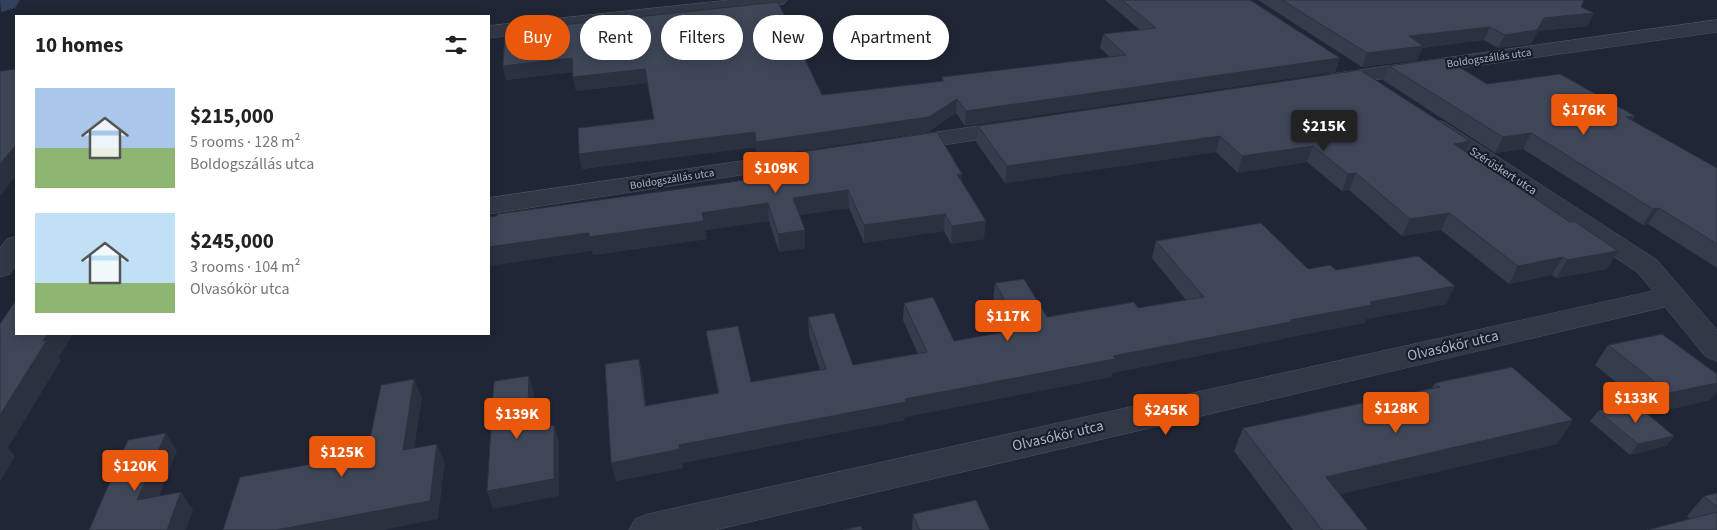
<!DOCTYPE html>
<html lang="en">
<head>
<meta charset="utf-8">
<style>
  :root { --surface:#fff; --page:#f6f6f6; --text:#222; --muted:#767676; --accent:#ea580c }
  body { margin:0; font-family:"Source Sans 3",sans-serif; background:var(--page); color:var(--text); height:100vh; display:flex; flex-direction:column; font-size:19px; white-space:nowrap }
  * { box-sizing:border-box; margin:0 }
  p { font-size:16px; color:var(--muted) }
  .icon { flex:none; width:28px; height:28px; fill:none; stroke:currentColor; stroke-width:2; stroke-linecap:round; stroke-linejoin:round }
  .map { position:relative; flex:1; overflow:hidden }
  .drawer { position:absolute; left:15px; top:15px; width:475px; height:320px; display:flex; flex-direction:column; background:var(--surface); border-radius:0px; box-shadow:0 2px 12px #0003 }
  .drawer>* { flex:none }
  .top-card { position:absolute; left:505px; top:15px; width:475px; height:45px; display:flex; gap:10px }
  .price { position:absolute; translate:-50% -42px; padding:0 11px; border-radius:5px; background:var(--accent); color:#fff; font-size:16px; line-height:32px; filter:drop-shadow(0 1px 2px #0008) }
  .price::after { content:''; position:absolute; left:50%; top:30px; width:15px; height:11px; margin-left:-8px; background:inherit; clip-path:polygon(0 0,100% 0,50% 100%) }
  .price.active { background:#222; color:#fff }
  ul { padding:0; list-style:none }
  li { display:flex; align-items:center; gap:15px; height:125px; padding:0 20px }
  li span { display:grid; place-items:center; flex:none; width:140px; height:100px; border-radius:0px; color:#555 }
  li>.icon { margin-inline-start:auto }
  span .icon { width:60px; height:60px; fill:#fffc; stroke-width:1 }
  li b { font-size:21px }
  h2 { display:flex; justify-content:space-between; align-items:center; height:60px; padding:0 20px; font-size:21px }
  .pill { padding:0 18px; border-radius:22px; background:var(--surface); box-shadow:0 2px 12px #0003; font-size:18px; line-height:45px }
  .pill.active { background:var(--accent); color:#fff }
  .map>svg:first-child { display:block }
</style>
</head>
<body>
<div class="map">
<svg width="1717" height="530" viewBox="0 0 1717 530">
  <rect width="100%" height="100%" fill="#202635"/>
  <g fill="none" stroke-linecap="round" stroke-linejoin="round">
    <path fill="#33405c" fill-rule="evenodd" d="M 0,0 L 20,0 L 15,8 L 1,12 Z"/>
    <g stroke="#4e5361" stroke-width="1">
      <g id="street">
        <path d="M 730,0 L 787,0 L 784,4 L 778,5 L 489,38 L 489,26 Z"/>
        <path d="M 1717,20 L 1717,32 L 1331,86 L 1324,84 L 1321,80 L 1324,76 L 1331,74 Z"/>
        <path d="M 1436,120 L 1444,122 L 1657,260 L 1717,330 L 1717,361 L 1706,357 L 1665,307 L 715,530 L 629,530 L 635,519 L 648,514 L 1653,291 L 1637,272 L 1428,132 L 1425,127 L 1428,122 Z"/>
        <path d="M 1014,121 L 1022,123 L 1025,128 L 1022,133 L 903,151 L 895,149 L 892,144 L 895,139 L 903,137 Z"/>
        <path d="M 791,154 L 799,156 L 803,161 L 799,166 L 489,214 L 489,198 Z"/>
        <path d="M 16,237 L 16,264 L 10,274 L 0,277 L 0,248 L 7,239 Z"/>
      </g>
    </g>
    <use href="#street" fill="#333846" fill-rule="evenodd"/>
  </g>
  <g fill="#353c4c">
    <path d="M 1105,0 L 1250,0 L 1340,58 L 1335,72 L 965,126 L 956,113 L 928,132 L 757,157 L 756,147 L 582,169 L 579,154 L 654,119 L 647,83 L 576,91 L 573,72 L 506,80 L 503,66 L 505,31 L 822,95 L 942,81 L 942,77 L 1110,57 L 1100,48 L 1103,34 L 1140,30 Z"/>
    <path d="M 1258,0 L 1584,0 L 1581,7 L 1588,26 L 1538,31 L 1531,44 L 1498,48 L 1484,40 L 1422,48 L 1417,60 L 1362,67 Z"/>
    <path d="M 1389,66 L 1487,84 L 1633,121 L 1717,168 L 1717,268 L 1648,224 L 1643,225 L 1523,149 L 1495,153 L 1383,80 Z"/>
    <path d="M 978,126 L 1470,141 L 1466,152 L 1607,269 L 1556,278 L 1552,275 L 1509,284 L 1441,230 L 1402,236 L 1349,190 L 1342,191 L 1307,162 L 1238,173 L 1216,152 L 1005,183 L 976,142 Z"/>
    <path d="M 754,159 L 961,182 L 984,239 L 951,244 L 944,231 L 864,243 L 849,208 L 799,215 L 805,248 L 779,252 L 769,221 L 705,230 L 707,239 L 593,255 L 592,251 L 756,178 Z"/>
    <path d="M 1156,241 L 1308,269 L 1336,270 L 1446,304 L 1366,319 L 1365,323 L 1285,338 L 1284,339 L 1112,373 L 1111,377 L 905,417 L 905,420 L 682,463 L 683,468 L 616,481 L 639,359 L 643,377 L 646,406 L 718,393 L 709,349 L 706,331 L 751,382 L 820,370 L 809,335 L 808,317 L 853,365 L 918,354 L 903,320 L 904,303 L 954,341 L 1010,331 L 993,301 L 995,283 L 1047,317 L 1138,308 L 1186,300 L 1152,258 Z"/>
    <path d="M 1608,345 L 1710,400 L 1654,413 L 1595,365 Z"/>
    <path d="M 1435,383 L 1573,420 L 1557,444 L 1340,494 L 1368,530 L 1293,530 L 1234,451 L 1243,428 L 1432,388 Z"/>
    <path d="M 1598,411 L 1674,436 L 1666,446 L 1630,455 L 1590,421 Z"/>
    <path d="M 1717,493 L 1717,530 L 1690,519 L 1687,516 L 1704,496 Z"/>
    <path d="M 913,514 L 990,530 L 912,530 Z"/>
  </g>
  <g fill="#2b313e">
    <path d="M 1594,13 L 1588,26 L 1538,31 L 1531,44 L 1498,48 L 1505,35 L 1544,18 Z"/>
    <path d="M 1490,27 L 1484,40 L 1422,48 L 1417,60 L 1362,67 L 1367,53 L 1409,36 Z"/>
    <path d="M 572,58 L 575,72 L 506,80 L 503,66 Z"/>
    <path d="M 1340,58 L 1335,72 L 965,126 L 966,111 Z"/>
    <path d="M 645,69 L 647,83 L 576,91 L 573,77 Z"/>
    <path d="M 957,99 L 956,113 L 928,132 L 757,157 L 756,142 Z"/>
    <path d="M 1635,116 L 1627,131 L 1626,117 Z"/>
    <path d="M 755,132 L 756,147 L 582,169 L 579,154 Z"/>
    <path d="M 1531,133 L 1523,149 L 1495,153 L 1503,137 Z"/>
    <path d="M 1220,136 L 1216,152 L 1005,183 L 1007,166 Z"/>
    <path d="M 1470,141 L 1463,158 L 1454,144 Z"/>
    <path d="M 16,145 L 16,176 L 0,196 L 0,164 Z"/>
    <path d="M 1313,146 L 1307,162 L 1238,173 L 1242,156 Z"/>
    <path d="M 1356,173 L 1349,190 L 1342,191 L 1348,174 Z"/>
    <path d="M 957,174 L 962,174 L 961,191 Z"/>
    <path d="M 848,190 L 849,208 L 794,216 L 793,198 Z"/>
    <path d="M 768,203 L 769,221 L 705,230 L 707,239 L 593,255 L 592,251 L 489,266 L 489,247 L 702,213 Z"/>
    <path d="M 1659,208 L 1648,224 L 1643,225 L 1653,209 Z"/>
    <path d="M 1449,213 L 1441,230 L 1402,236 L 1410,219 Z"/>
    <path d="M 945,214 L 944,231 L 864,243 L 864,225 Z"/>
    <path d="M 986,221 L 984,239 L 951,244 L 952,226 Z"/>
    <path d="M 805,230 L 805,248 L 779,252 L 778,234 Z"/>
    <path d="M 1618,251 L 1607,269 L 1556,278 L 1567,260 Z"/>
    <path d="M 1563,257 L 1552,275 L 1509,284 L 1518,266 Z"/>
    <path d="M 1455,286 L 1446,304 L 1366,319 L 1365,323 L 1285,338 L 1284,339 L 1112,373 L 1111,377 L 905,417 L 905,420 L 682,463 L 683,468 L 616,481 L 611,463 L 679,445 L 1290,320 L 1370,302 Z"/>
    <path d="M 48,334 L 73,334 L 59,357 L 61,360 L 8,448 L 15,456 L 0,482 L 0,415 Z"/>
    <path d="M 639,359 L 643,377 L 648,424 L 645,406 Z"/>
    <path d="M 529,376 L 534,393 L 532,447 L 527,430 Z"/>
    <path d="M 414,379 L 422,398 L 411,469 L 403,450 Z"/>
    <path d="M 1717,383 L 1717,392 L 1710,400 L 1654,413 L 1669,393 Z"/>
    <path d="M 1573,420 L 1557,444 L 1340,494 L 1315,501 L 1326,477 Z"/>
    <path d="M 554,425 L 559,442 L 559,496 L 493,509 L 487,491 Z"/>
    <path d="M 166,433 L 177,451 L 150,518 L 137,500 Z"/>
    <path d="M 1674,436 L 1666,446 L 1630,455 L 1638,444 Z"/>
    <path d="M 437,444 L 445,463 L 438,519 L 383,530 L 276,530 Z"/>
    <path d="M 181,492 L 193,510 L 186,530 L 167,530 Z"/>
  </g>
  <g fill="#3e4658" stroke="#2b313e">
    <path d="M 1122,0 L 1250,0 L 1340,58 L 966,111 L 957,99 L 929,117 L 756,142 L 755,132 L 579,154 L 578,128 L 654,119 L 645,69 L 573,77 L 572,58 L 503,66 L 505,31 L 778,2 L 822,95 L 944,81 L 942,77 L 1126,55 L 1103,34 L 1156,28 Z"/>
    <path d="M 1282,0 L 1584,0 L 1581,7 L 1594,13 L 1544,18 L 1537,30 L 1505,35 L 1490,27 L 1409,36 L 1423,46 L 1367,53 Z"/>
    <path d="M 1444,58 L 1487,84 L 1560,74 L 1635,116 L 1626,117 L 1717,168 L 1717,244 L 1659,208 L 1653,209 L 1531,133 L 1503,137 L 1389,66 Z"/>
    <path d="M 16,69 L 16,145 L 0,164 L 0,71 Z"/>
    <path d="M 1360,70 L 1470,141 L 1454,144 L 1570,222 L 1574,221 L 1618,251 L 1567,260 L 1563,257 L 1518,266 L 1449,213 L 1410,219 L 1356,173 L 1348,174 L 1313,146 L 1242,156 L 1220,136 L 1007,166 L 978,126 Z"/>
    <path d="M 937,132 L 962,174 L 957,174 L 986,221 L 952,226 L 945,214 L 864,225 L 848,190 L 793,198 L 805,230 L 778,234 L 768,203 L 702,213 L 704,221 L 589,237 L 589,233 L 489,247 L 489,217 L 497,216 L 497,214 L 760,178 L 754,159 Z"/>
    <path d="M 1261,223 L 1308,269 L 1330,265 L 1336,270 L 1418,256 L 1455,286 L 1370,302 L 1372,305 L 1290,320 L 1291,322 L 1113,356 L 1115,359 L 905,399 L 906,402 L 679,445 L 680,449 L 611,463 L 605,364 L 639,359 L 645,406 L 719,393 L 706,331 L 738,326 L 751,382 L 826,369 L 808,317 L 834,313 L 853,365 L 927,352 L 904,303 L 933,297 L 954,341 L 1021,329 L 995,283 L 1024,279 L 1047,317 L 1134,302 L 1138,308 L 1204,297 L 1156,241 Z"/>
    <path d="M 16,300 L 16,334 L 48,334 L 43,341 L 47,340 L 0,415 L 0,324 Z"/>
    <path d="M 1662,334 L 1717,374 L 1717,383 L 1669,393 L 1608,345 Z"/>
    <path d="M 1512,367 L 1573,420 L 1326,477 L 1368,530 L 1322,530 L 1243,428 L 1440,387 L 1435,383 Z"/>
    <path d="M 529,376 L 527,430 L 554,425 L 554,479 L 487,491 L 494,381 Z"/>
    <path d="M 414,379 L 403,450 L 437,444 L 430,501 L 276,530 L 223,530 L 240,477 L 367,454 L 381,385 Z"/>
    <path d="M 1634,403 L 1674,436 L 1638,444 L 1598,411 Z"/>
    <path d="M 166,433 L 137,500 L 181,492 L 167,530 L 89,530 L 128,440 Z"/>
    <path d="M 1717,493 L 1717,507 L 1704,496 Z"/>
    <path d="M 976,500 L 990,530 L 919,530 L 913,514 Z"/>
    <path d="M 1717,512 L 1717,530 L 1647,530 Z"/>
    <path d="M 861,526 L 862,530 L 843,530 Z"/>
  </g>
  <g text-anchor="middle" dominant-baseline="central" stroke-width="4.5" stroke-linejoin="round" paint-order="stroke">
    <g font-size="11" fill="#adb3c3" stroke="#191e2a">
      <text transform="translate(1489 58) rotate(-8)">Boldogszállás utca</text>
      <text transform="translate(672 179) rotate(-9)">Boldogszállás utca</text>
    </g>
    <g font-size="12" fill="#adb3c3" stroke="#191e2a">
      <text transform="translate(1503 171) rotate(33)">Szérűskert utca</text>
    </g>
    <g font-size="15" fill="#adb3c3" stroke="#191e2a">
      <text transform="translate(1453 346) rotate(-13)">Olvasókör utca</text>
      <text transform="translate(1058 436) rotate(-13)">Olvasókör utca</text>
    </g>
  </g>
</svg>
<b class="price" style="left:1584px;top:136px">$176K</b>
<b class="price active" style="left:1324px;top:152px">$215K</b>
<b class="price" style="left:776px;top:194px">$109K</b>
<b class="price" style="left:1008px;top:342px">$117K</b>
<b class="price" style="left:1636px;top:424px">$133K</b>
<b class="price" style="left:1396px;top:434px">$128K</b>
<b class="price" style="left:1166px;top:436px">$245K</b>
<b class="price" style="left:517px;top:440px">$139K</b>
<b class="price" style="left:342px;top:478px">$125K</b>
<b class="price" style="left:135px;top:492px">$120K</b>
<div class="top-card">
<a class="pill active">Buy</a>
<a class="pill">Rent</a>
<a class="pill">Filters</a>
<a class="pill">New</a>
<a class="pill">Apartment</a>
</div>
<section class="drawer">
<h2>10 homes<svg class="icon" aria-label="filters" viewBox="0 0 24 24"><path d="M4 7h16M4 17h16"/><circle cx="9" cy="7" r="2"/><circle cx="15" cy="17" r="2"/></svg></h2>
<ul>
<li><span style="background:linear-gradient(#a9c7e8 60%,#8fb573 0)"><svg class="icon" aria-label="home" viewBox="0 0 24 24"><path d="M3 11l9-7 9 7M6 9v11h12V9"/></svg></span><div><b>$215,000</b><p>5 rooms · 128 m²</p><p>Boldogszállás utca</p></div></li>
<li><span style="background:linear-gradient(#bfe0f5 70%,#8fb573 0)"><svg class="icon" aria-label="home" viewBox="0 0 24 24"><path d="M3 11l9-7 9 7M6 9v11h12V9"/></svg></span><div><b>$245,000</b><p>3 rooms · 104 m²</p><p>Olvasókör utca</p></div></li>
</ul>
</section>
</div>
</body>
</html>
